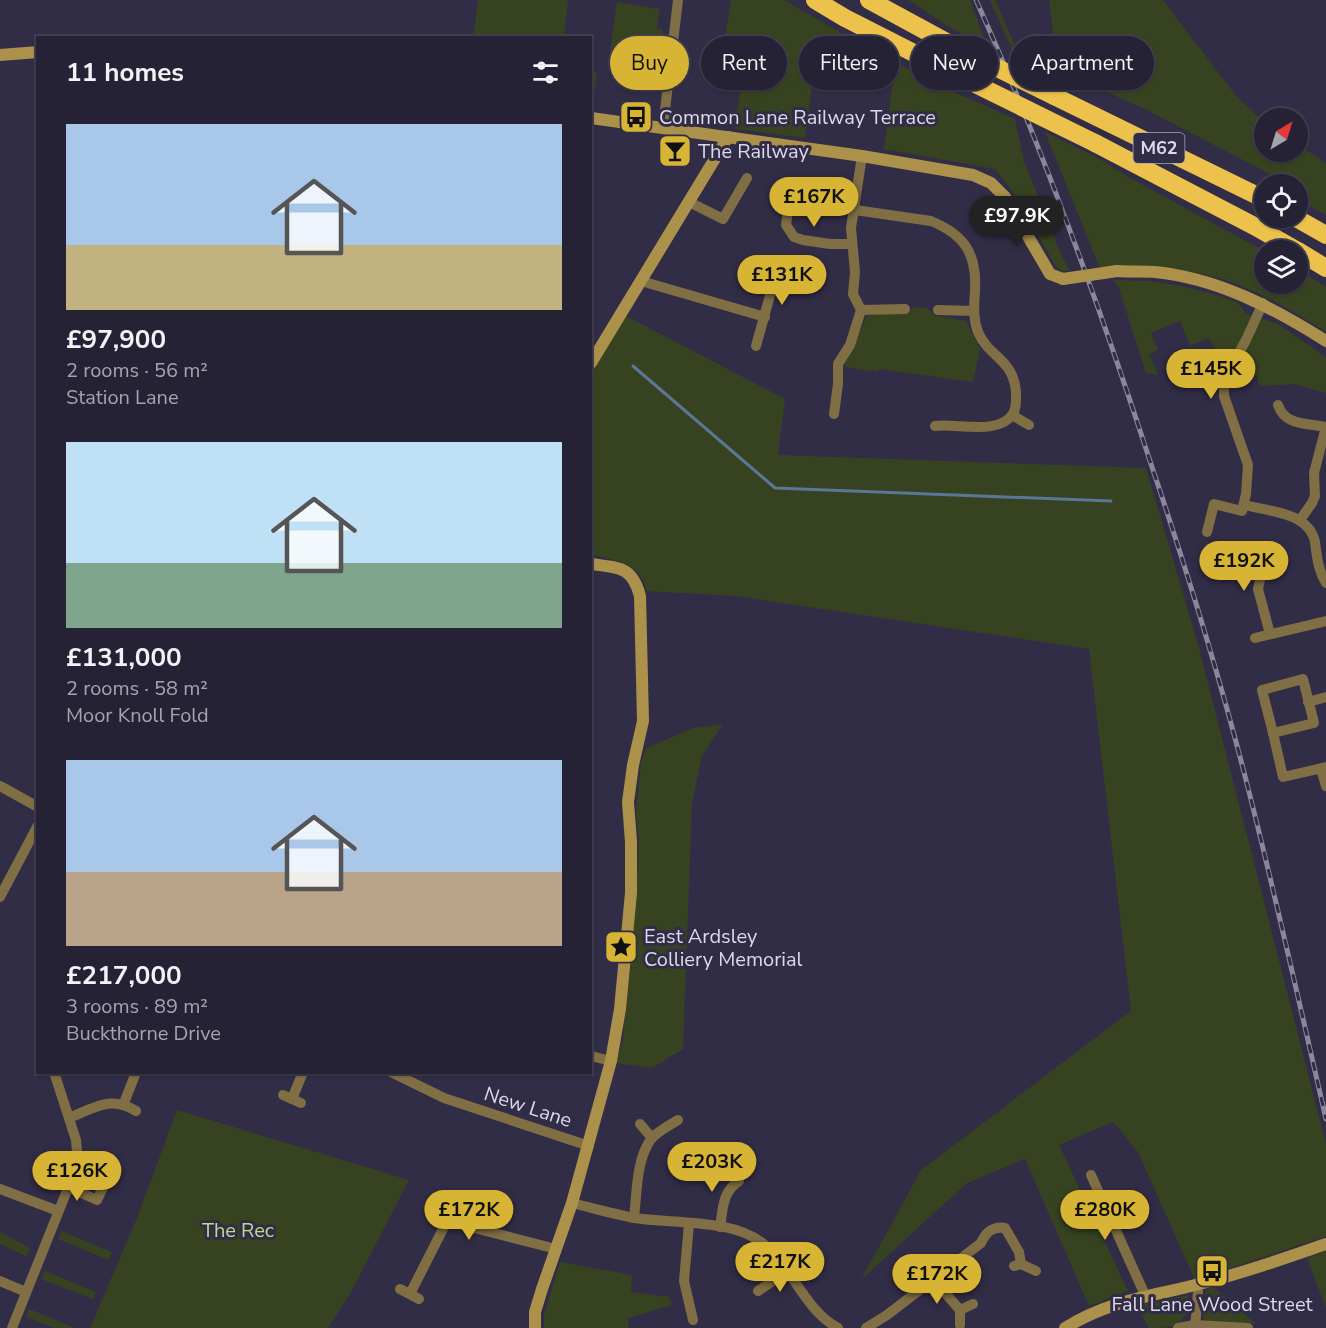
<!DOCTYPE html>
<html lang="en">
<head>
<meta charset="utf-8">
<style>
  :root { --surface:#262235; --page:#2e2a3d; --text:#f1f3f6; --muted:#a4a4ad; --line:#423f50; --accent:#d7b434 }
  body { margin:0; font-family:"Nunito Sans",sans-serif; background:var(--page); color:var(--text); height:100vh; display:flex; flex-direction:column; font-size:22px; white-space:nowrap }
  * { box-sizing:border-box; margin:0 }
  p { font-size:20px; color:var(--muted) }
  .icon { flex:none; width:33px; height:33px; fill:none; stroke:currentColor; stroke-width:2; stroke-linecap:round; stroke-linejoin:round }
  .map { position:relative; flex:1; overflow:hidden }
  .details { position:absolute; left:36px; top:36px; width:556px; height:1038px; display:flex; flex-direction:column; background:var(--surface); border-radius:0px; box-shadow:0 2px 4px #0004,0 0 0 2px var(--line) }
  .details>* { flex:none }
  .guide { position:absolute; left:610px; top:36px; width:570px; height:54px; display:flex; gap:12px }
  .needle { width:39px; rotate:38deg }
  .tools { position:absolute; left:1254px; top:108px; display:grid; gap:12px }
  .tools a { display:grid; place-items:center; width:54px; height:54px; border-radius:50%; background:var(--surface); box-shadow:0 2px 4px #0004,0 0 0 2px var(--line); font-size:30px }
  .price { position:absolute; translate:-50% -51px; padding:0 14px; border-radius:21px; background:var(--accent); color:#111; font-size:20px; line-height:39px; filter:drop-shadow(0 2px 3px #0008) }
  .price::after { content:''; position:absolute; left:50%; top:36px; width:18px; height:14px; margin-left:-9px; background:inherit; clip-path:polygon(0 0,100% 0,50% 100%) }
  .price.on { background:#222; color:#fff }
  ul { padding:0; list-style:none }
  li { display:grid; align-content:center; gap:12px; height:318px; padding:0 30px }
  li span { display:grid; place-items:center; height:186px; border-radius:0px; color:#555 }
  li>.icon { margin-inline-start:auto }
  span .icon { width:108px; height:108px; fill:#fffc; stroke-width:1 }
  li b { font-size:26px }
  h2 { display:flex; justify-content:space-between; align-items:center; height:72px; padding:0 30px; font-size:26px }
  .chip { padding:0 21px; border-radius:27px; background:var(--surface); box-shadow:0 2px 4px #0004,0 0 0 2px var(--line); font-size:21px; line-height:54px }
  .chip.on { background:var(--accent); color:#111 }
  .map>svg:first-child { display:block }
</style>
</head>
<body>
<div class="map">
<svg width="1326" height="1328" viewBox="0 0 1326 1328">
  <rect width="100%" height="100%" fill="#322d47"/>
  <g fill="#374320">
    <path d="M 478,0 L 568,0 L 564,37 L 473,37 Z"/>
    <path d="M 731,0 L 784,0 L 864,46 L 936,84 L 1015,119 L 1024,161 L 1063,259 L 1070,270 L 1063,271 L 1056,267 L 1017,198 L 995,169 L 884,149 L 893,81 L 838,73 L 835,89 L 812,86 L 805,138 L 735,129 L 742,77 L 719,73 Z"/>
    <path d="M 909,0 L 970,0 L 983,35 L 979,43 L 947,26 Z"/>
    <path d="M 990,0 L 995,0 L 1024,66 L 1018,63 Z"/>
    <path d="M 1049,0 L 1163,0 L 1237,97 L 1264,122 L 1264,152 L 1298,152 L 1298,145 L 1326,163 L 1326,215 L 1298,199 L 1298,184 L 1275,184 L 1278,178 L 1143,108 L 1080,80 L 1034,71 L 1034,61 L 1055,50 Z"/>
    <path d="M 617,2 L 660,9 L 657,28 L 663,30 L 660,66 L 609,59 Z"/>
    <path d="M 591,71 L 597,72 L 592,110 L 591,109 Z"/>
    <path d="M 1045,132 L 1098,158 L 1130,178 L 1264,251 L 1264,284 L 1298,284 L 1298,270 L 1326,287 L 1326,332 C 1283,304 1233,275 1181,271 C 1155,268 1128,269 1101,268 L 1098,264 Z"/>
    <path d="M 1113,280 L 1149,281 L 1181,286 L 1217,295 L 1237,302 L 1247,314 L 1278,324 L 1326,357 L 1326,393 L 1293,384 L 1260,386 L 1256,375 L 1235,376 L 1208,338 L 1190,346 L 1180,321 L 1151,333 L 1158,350 L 1149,354 L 1158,375 L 1146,373 L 1118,285 Z"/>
    <path d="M 913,307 L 926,308 L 937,316 L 966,321 L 980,349 L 973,382 L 880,369 L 877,372 L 846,367 L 845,362 L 867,316 L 881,313 L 910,312 Z"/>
    <path d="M 626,316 L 785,399 L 778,455 L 1146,468 L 1199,648 L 1326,1144 L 1326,1236 L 1195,1280 L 1138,1152 L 1113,1122 L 1059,1145 L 1128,1291 L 1089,1306 L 1025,1159 L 967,1183 L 861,1280 L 921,1170 L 1131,1011 L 1089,649 L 736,596 L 646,591 C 644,565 611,558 591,555 L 591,374 Z"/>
    <path d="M 723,724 L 702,756 L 692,803 L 683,1049 L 652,1068 L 616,1063 L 623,1039 L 631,956 L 638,867 L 639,840 L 636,811 L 641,764 L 646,748 L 694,728 Z"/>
    <path d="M 177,1110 L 409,1180 L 350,1294 L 328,1328 L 90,1328 L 137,1218 Z"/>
    <path d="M 61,1231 L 112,1252 L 109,1260 L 58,1239 Z"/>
    <path d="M 0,1232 L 30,1248 L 26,1256 L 0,1244 Z"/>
    <path d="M 1326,1251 L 1326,1308 L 1307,1258 Z"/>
    <path d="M 560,1262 L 632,1275 L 631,1292 L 669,1297 L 672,1305 L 628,1318 L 629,1328 L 544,1328 L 544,1315 Z"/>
    <path d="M 45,1271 L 96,1292 L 93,1299 L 41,1279 Z"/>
    <path d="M 1213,1287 L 1256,1324 L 1205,1321 L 1203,1319 L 1206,1291 Z"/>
    <path d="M 1189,1295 L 1189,1312 C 1175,1328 1170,1328 1149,1328 L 1136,1305 Z"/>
    <path d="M 29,1309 L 75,1328 L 54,1328 L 26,1317 Z"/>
  </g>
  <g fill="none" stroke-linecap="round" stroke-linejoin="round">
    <path stroke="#5b7798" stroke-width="3" d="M 633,366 L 775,488 L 1111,501"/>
    <g stroke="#806f44" stroke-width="10">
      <path d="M 663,127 L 678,0"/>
      <path d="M 775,193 L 790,197 L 799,193"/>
      <path d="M 790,197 L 786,225 L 794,237 L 803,240 L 830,244 L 851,244"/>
      <path d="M 689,202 L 723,219 L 747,178"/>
      <path d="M 855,210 L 931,221 C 965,235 977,254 975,291 C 974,306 973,319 978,332 C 989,358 1013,358 1016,392 C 1016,400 1017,407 1013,414 C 998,436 957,423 935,426"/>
      <path d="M 641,281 L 765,317"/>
      <path d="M 861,310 L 905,309"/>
      <path d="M 938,310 L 974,311"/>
      <path d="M 756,346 L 772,288"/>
      <path d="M 1278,405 C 1285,426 1307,423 1326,427"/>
      <path d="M 834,414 L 838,384 L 838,364 L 850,345 L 861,310 L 853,294 L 855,272 L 851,228 L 862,156"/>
      <path d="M 1012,415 L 1029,425"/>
      <path d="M 1244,505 C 1268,511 1309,512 1315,542 C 1317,557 1318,570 1326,583"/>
      <path d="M 1300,520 L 1312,503 L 1315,496 L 1314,473 L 1326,427"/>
      <path d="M 1207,532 L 1214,504 L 1242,511 L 1246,494 L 1248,465 L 1224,396 L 1224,380 L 1246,340 L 1263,303"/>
      <path d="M 1267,548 L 1258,589 L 1270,634"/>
      <path d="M 1211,552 L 1263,566"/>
      <path d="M 1255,638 L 1326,621"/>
      <path d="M 1303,679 L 1314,723 L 1273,733 L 1262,690 Z"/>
      <path d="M 1308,702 L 1326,697"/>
      <path d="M 1273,733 L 1283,777 L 1326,767"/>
      <path d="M 1321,769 L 1326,786"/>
      <path d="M 0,786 L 38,807"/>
      <path d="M 0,897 L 38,825"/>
      <path d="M 591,1056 L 611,1061"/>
      <path d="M 391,1072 L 444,1098 L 589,1146"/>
      <path d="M 283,1095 L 301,1103"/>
      <path d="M 292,1099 L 303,1072"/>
      <path d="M 124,1103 L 135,1075"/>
      <path d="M 69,1118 C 94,1108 111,1095 136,1111"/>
      <path d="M 640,1124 L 652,1138"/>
      <path d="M 1091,1175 L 1145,1295"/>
      <path d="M 68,1187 L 97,1200 L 108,1177"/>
      <path d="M 0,1189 L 58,1211"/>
      <path d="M 572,1203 C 592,1208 613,1214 634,1218 C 674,1224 735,1218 766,1246 C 794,1271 805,1310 838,1328"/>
      <path d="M 634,1218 C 637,1193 636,1160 651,1139 C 658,1131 670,1125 678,1120"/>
      <path d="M 689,1224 L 684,1281 L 693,1320"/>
      <path d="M 720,1227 C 723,1209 722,1192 739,1181"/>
      <path d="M 1014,1266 L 1021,1264 L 1036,1271"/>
      <path d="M 933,1279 L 960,1310 L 960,1325"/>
      <path d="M 0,1281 L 26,1292"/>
      <path d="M 400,1289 L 419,1299"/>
      <path d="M 758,1291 L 786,1272"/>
      <path d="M 410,1294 L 447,1221 L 556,1249"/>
      <path d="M 960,1310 L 973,1304"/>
      <path d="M 12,1328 L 78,1163 L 76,1140 L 54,1072"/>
      <path d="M 866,1328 L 887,1315 L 981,1243 C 986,1232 993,1226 1005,1228 L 1019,1252 L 1021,1264"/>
      <path d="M 1178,1328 L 1195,1325 L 1248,1328"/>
      <path d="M 1195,1328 L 1198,1292 L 1197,1285"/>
    </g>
    <g stroke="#ac914a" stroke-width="12">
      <path d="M 0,55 L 38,52"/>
      <path d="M 591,118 L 862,156 L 973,175 L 991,183 L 1005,197 L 1050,274 L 1063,279"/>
      <path d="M 1117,271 C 1130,272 1142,271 1155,272 C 1217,278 1274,308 1326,341"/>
      <path d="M 591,363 L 728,137"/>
      <path d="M 535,1328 L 535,1312 L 542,1289 L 572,1203 L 611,1061 L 620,1009 L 631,893 L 631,842 L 628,802 L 633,765 L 643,721 L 640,596 C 632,566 619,568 591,564"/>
      <path d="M 1065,1328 C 1110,1300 1150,1297 1199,1284 C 1242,1273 1284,1259 1326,1244"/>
    </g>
    <g stroke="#edc24c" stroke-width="18">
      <path d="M 815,0 L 845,18 L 963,78"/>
      <path d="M 869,0 L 961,50"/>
      <path d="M 1054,96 L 1264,199"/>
      <path d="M 1095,143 L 1256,227 L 1296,250"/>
      <path d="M 1296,218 L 1326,235"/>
      <path d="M 1298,251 L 1326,268"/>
    </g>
    <g stroke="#8b879c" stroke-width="5">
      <path id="rail" d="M 976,0 C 1044,151 1100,307 1151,464 C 1186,568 1219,674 1246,780 C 1275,893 1300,1006 1326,1119"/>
    </g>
    <use href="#rail" stroke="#322d47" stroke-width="3" stroke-dasharray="9" stroke-linecap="butt"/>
    <path stroke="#ac914a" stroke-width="12" d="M 1063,279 L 1117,271"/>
    <g stroke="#edc24c" stroke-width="18">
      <path d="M 961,50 L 1054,96"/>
      <path d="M 963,78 L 1095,143"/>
    </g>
  </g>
  <defs>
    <g id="bus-square" transform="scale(1.725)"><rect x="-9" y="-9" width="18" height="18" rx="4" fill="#d7b434" stroke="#322d47"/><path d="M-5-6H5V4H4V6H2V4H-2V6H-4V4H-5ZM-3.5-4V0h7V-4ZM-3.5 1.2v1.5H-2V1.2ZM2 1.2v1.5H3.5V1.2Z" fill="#111"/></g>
    <g id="bar-square" transform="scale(1.725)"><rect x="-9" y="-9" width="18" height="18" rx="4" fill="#d7b434" stroke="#322d47"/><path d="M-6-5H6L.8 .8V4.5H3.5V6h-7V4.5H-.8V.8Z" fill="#111"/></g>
    <g id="sight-square" transform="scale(1.725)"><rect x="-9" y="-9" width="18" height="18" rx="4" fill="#d7b434" stroke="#322d47"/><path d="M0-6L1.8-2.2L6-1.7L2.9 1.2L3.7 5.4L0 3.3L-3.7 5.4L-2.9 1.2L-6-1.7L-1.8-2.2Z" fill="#111"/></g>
  </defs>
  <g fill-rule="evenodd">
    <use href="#bus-square" x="636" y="117"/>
    <use href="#bar-square" x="675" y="151"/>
    <use href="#sight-square" x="621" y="947"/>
    <use href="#bus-square" x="1212" y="1271"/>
  </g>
  <g text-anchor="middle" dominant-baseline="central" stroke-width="6" stroke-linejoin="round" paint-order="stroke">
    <rect fill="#322d47" stroke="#a9a5b9" stroke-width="1.5" x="1133.5" y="133" width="51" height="30" rx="4.5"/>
    <g font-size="18" font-weight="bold" fill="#dcd9ea">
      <text x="1159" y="148">M62</text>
    </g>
    <g font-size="20" fill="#dcd9ea" stroke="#322d47" text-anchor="start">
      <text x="659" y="117">Common Lane Railway Terrace</text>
      <text x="698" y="151">The Railway</text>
      <text x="644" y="936">East Ardsley<tspan x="644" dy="23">Colliery Memorial</tspan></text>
      <text x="1212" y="1304" text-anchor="middle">Fall Lane Wood Street</text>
    </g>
    <g font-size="20" fill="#dcd9ea" stroke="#322d47">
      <text transform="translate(528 1107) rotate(18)">New Lane</text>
    </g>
    <g font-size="20" fill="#bfdb89" stroke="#322d47">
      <text x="238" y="1230">The Rec</text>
    </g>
  </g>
</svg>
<div class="tools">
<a><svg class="needle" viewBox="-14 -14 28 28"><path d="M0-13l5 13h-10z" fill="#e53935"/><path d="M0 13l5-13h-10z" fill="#a4a4ad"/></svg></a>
<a><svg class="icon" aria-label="locate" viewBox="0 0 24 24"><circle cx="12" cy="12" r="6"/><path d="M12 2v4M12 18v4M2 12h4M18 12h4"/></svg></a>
<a><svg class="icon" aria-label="layers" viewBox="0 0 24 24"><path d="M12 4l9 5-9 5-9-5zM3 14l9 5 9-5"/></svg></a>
</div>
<b class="price" style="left:814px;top:228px">£167K</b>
<b class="price on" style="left:1017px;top:247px">£97.9K</b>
<b class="price" style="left:782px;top:306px">£131K</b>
<b class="price" style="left:1211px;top:400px">£145K</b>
<b class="price" style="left:1244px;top:592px">£192K</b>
<b class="price" style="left:712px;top:1193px">£203K</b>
<b class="price" style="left:77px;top:1202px">£126K</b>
<b class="price" style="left:469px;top:1241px">£172K</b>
<b class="price" style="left:1105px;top:1241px">£280K</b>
<b class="price" style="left:780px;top:1293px">£217K</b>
<b class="price" style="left:937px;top:1305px">£172K</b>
<div class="guide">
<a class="chip on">Buy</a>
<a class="chip">Rent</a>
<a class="chip">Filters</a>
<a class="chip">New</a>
<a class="chip">Apartment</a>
</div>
<section class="details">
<h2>11 homes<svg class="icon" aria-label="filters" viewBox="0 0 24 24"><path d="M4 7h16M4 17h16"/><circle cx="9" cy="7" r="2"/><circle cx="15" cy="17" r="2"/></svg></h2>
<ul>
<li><span style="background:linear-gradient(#a9c7e8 65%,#c2b280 0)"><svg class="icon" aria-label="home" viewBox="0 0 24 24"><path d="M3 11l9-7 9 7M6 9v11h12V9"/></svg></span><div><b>£97,900</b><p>2 rooms · 56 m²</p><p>Station Lane</p></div></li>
<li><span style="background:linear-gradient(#bfe0f5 65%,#7fa58c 0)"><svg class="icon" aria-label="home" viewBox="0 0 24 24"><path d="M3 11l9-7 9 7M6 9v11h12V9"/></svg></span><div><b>£131,000</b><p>2 rooms · 58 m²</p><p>Moor Knoll Fold</p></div></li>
<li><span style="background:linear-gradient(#a9c7e8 60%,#b9a48a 0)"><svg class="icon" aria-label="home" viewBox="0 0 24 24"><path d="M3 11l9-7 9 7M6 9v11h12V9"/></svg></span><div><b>£217,000</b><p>3 rooms · 89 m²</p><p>Buckthorne Drive</p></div></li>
</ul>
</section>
</div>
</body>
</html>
